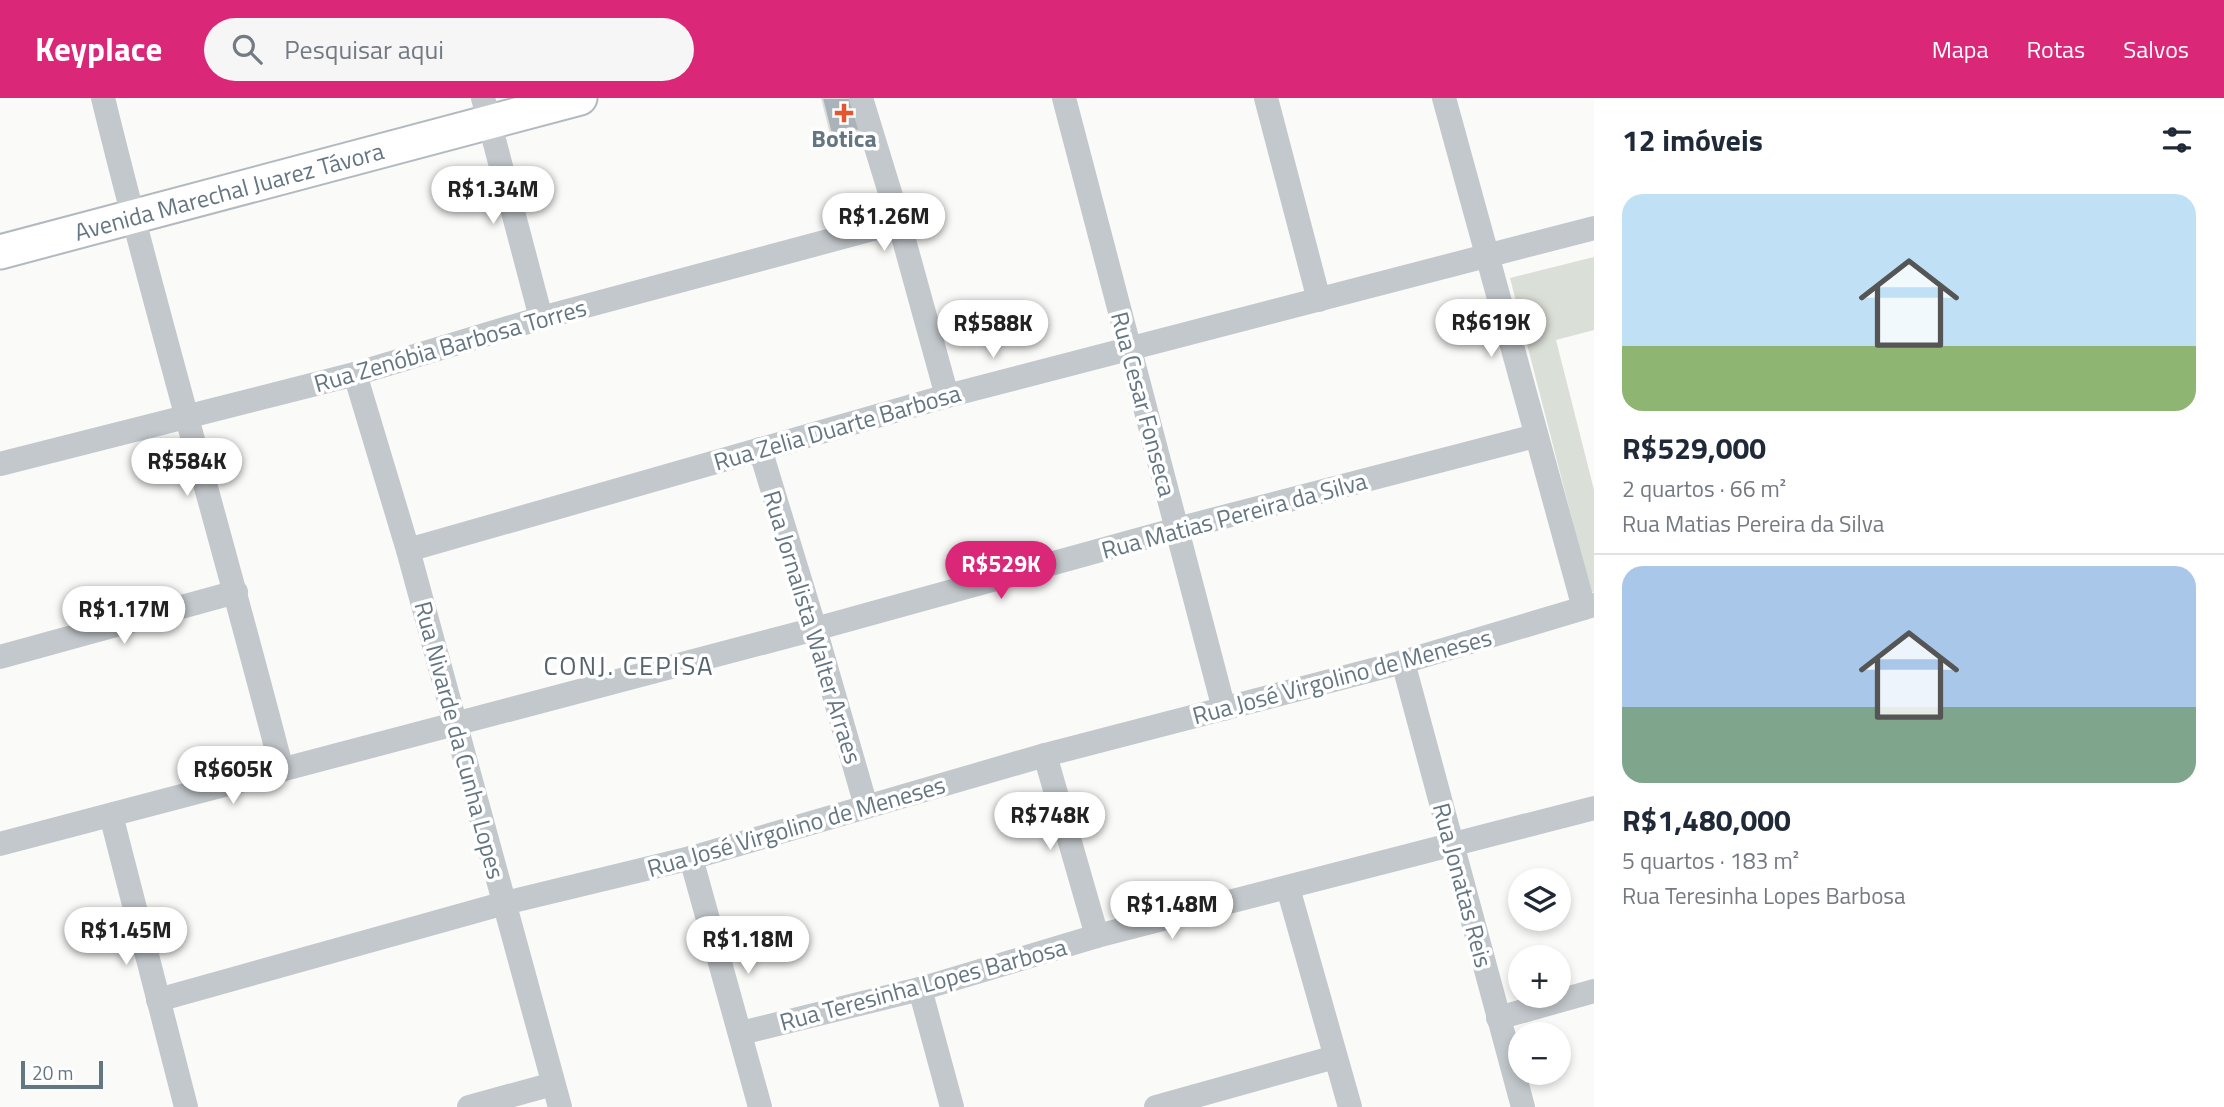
<!DOCTYPE html>
<html lang="pt">
<head>
<meta charset="utf-8">
<style>
  :root { --surface:#fff; --page:#f6f6f7; --text:#1f2937; --muted:#747a83; --line:#e0e1e3; --accent:#db2777 }
  body { margin:0; font-family:"Titillium Web",sans-serif; background:var(--page); color:var(--text); height:100vh; display:flex; flex-direction:column; font-size:26px; white-space:nowrap }
  * { box-sizing:border-box; margin:0 }
  p { font-size:23px; color:var(--muted) }
  .icon { flex:none; width:38px; height:38px; fill:none; stroke:currentColor; stroke-width:2; stroke-linecap:round; stroke-linejoin:round }
  .map { position:relative; flex:1; overflow:hidden }
  .panel { display:flex; flex-direction:column; background:var(--surface); width:630px }
  .panel>* { flex:none }
  .tools { position:absolute; left:1508px; top:770px; display:grid; gap:14px }
  .tools a { display:grid; place-items:center; width:63px; height:63px; border-radius:50%; background:var(--surface); box-shadow:0 4px 10px #0003; font-size:35px }
  .scale { position:absolute; left:21px; bottom:18px; width:82px; box-sizing:border-box; padding-left:7px; border:4px solid #657683; border-top:0; font-size:19px; line-height:24px; white-space:nowrap; color:#657683; -webkit-text-stroke:5px #fff; paint-order:stroke }
  .price { position:absolute; translate:-50% -60px; padding:0 16px; border-radius:24px; background:#fff; color:#222; font-size:23px; line-height:46px; filter:drop-shadow(0 2px 4px #0008) }
  .price::after { content:''; position:absolute; left:50%; top:42px; width:21px; height:16px; margin-left:-10px; background:inherit; clip-path:polygon(0 0,100% 0,50% 100%) }
  .price.selected { background:var(--accent); color:#fff }
  ul { padding:0; list-style:none }
  li { display:grid; align-content:center; gap:14px; height:371px; padding:0 28px }
  li+li { border-top:2px solid var(--line) }
  li span { display:grid; place-items:center; height:217px; border-radius:21px; color:#555 }
  li>.icon { margin-inline-start:auto }
  span .icon { width:126px; height:126px; fill:#fffc; stroke-width:1 }
  li b { font-size:30px }
  h2 { display:flex; justify-content:space-between; align-items:center; height:84px; padding:0 28px; font-size:30px }
  header { display:flex; align-items:center; gap:42px; box-sizing:border-box; height:98px; padding:0 35px; background:var(--accent); color:#fff }
  header strong { font-size:33px }
  nav { display:flex; gap:38px; margin-inline-start:auto; font-size:24px }
  .search { width:490px; height:63px; background:var(--page); display:flex; align-items:center; gap:18px; box-sizing:border-box; padding:0 24px; border-radius:38px; color:var(--muted); font-size:26px }
  main { display:flex; flex:1; min-height:0 }
  .map>svg:first-child { display:block }
</style>
</head>
<body>
<header>
<strong>Keyplace</strong>
<div class="search"><svg class="icon" aria-label="search" viewBox="0 0 24 24"><circle cx="10" cy="10" r="6"/><path d="M15 15l6 6"/></svg>Pesquisar aqui</div>
<nav><a>Mapa</a><a>Rotas</a><a>Salvos</a></nav>
</header>
<main>
<div class="map">
<svg width="1594" height="1009" viewBox="0 0 1594 1009">
  <rect width="100%" height="100%" fill="#fafaf8"/>
  <path fill="#dadfd7" d="M 1594,159 L 1594,232 L 1556,242 L 1594,392 L 1594,494 L 1591,495 L 1510,180 Z"/>
  <path fill="#aab3b9" stroke="#dcdcda" stroke-width="2" d="M 822,0 L 859,0 L 867,30 L 832,40 Z"/>
  <g fill="none" stroke-linecap="round" stroke-linejoin="round">
    <g stroke="#b3babf" stroke-width="37">
      <path id="secondary" d="M 0,154 L 580,0"/>
    </g>
    <g stroke="#c3c8cc" stroke-width="24">
      <path d="M 103,0 C 158,225 224,447 282,672"/>
      <path d="M 483,0 L 541,220"/>
      <path d="M 861,0 L 899,124 L 947,298"/>
      <path d="M 1064,0 L 1224,611"/>
      <path d="M 1266,0 L 1319,202"/>
      <path d="M 1444,0 L 1584,510"/>
      <path d="M 355,276 L 408,452 L 560,1009"/>
      <path d="M 760,351 L 815,531 L 866,708"/>
      <path d="M 0,366 L 355,276 L 541,220 L 899,124"/>
      <path d="M 408,452 L 947,298 L 1594,130"/>
      <path d="M 0,559 L 236,494"/>
      <path d="M 1403,564 L 1523,1009"/>
      <path d="M 1045,657 L 1097,838"/>
      <path d="M 111,717 L 186,1009"/>
      <path d="M 0,746 L 815,531 L 1177,431 L 1535,338"/>
      <path d="M 691,760 L 760,1009"/>
      <path d="M 1288,790 L 1350,1009"/>
      <path d="M 920,891 L 952,1009"/>
      <path d="M 158,902 L 505,805 L 691,760 L 1045,657 L 1403,564 L 1594,507"/>
      <path d="M 1498,920 L 1594,893"/>
      <path d="M 741,935 L 920,891 L 1097,838 L 1594,710"/>
      <path d="M 469,1009 L 553,986"/>
      <path d="M 1156,1009 L 1335,959"/>
    </g>
    <use href="#secondary" stroke="#fff" stroke-width="33"/>
  </g>
  <path fill="#e4572e" stroke="#fff" stroke-width="2.5" d="M840.5 4.5h7v7h7v7h-7v7h-7v-7h-7v-7h7z"/>
  <g text-anchor="middle" dominant-baseline="central" stroke-width="7" stroke-linejoin="round" paint-order="stroke">
    <g font-size="24" font-weight="bold" fill="#657683" stroke="#fff">
      <text x="844" y="40">Botica</text>
    </g>
    <g font-size="24" fill="#657683" stroke="#fff">
      <text transform="translate(229 93) rotate(-15)">Avenida Marechal Juarez Távora</text>
      <text transform="translate(450 247) rotate(-16)">Rua Zenóbia Barbosa Torres</text>
      <text transform="translate(1144 306) rotate(75)">Rua Cesar Fonseca</text>
      <text transform="translate(837 329) rotate(-16)">Rua Zelia Duarte Barbosa</text>
      <text transform="translate(1234 417) rotate(-15)">Rua Matias Pereira da Silva</text>
      <text transform="translate(813 529) rotate(73)">Rua Jornalista Walter Arraes</text>
      <text transform="translate(1342 578) rotate(-15)">Rua José Virgolino de Meneses</text>
      <text transform="translate(460 642) rotate(75)">Rua Nivarde da Cunha Lopes</text>
      <text transform="translate(796 728) rotate(-16)">Rua José Virgolino de Meneses</text>
      <text transform="translate(1463 787) rotate(75)">Rua Jonatas Reis</text>
      <text transform="translate(923 886) rotate(-15)">Rua Teresinha Lopes Barbosa</text>
    </g>
    <g font-size="26" letter-spacing="2" fill="#57646e" stroke="#fff">
      <text x="629" y="567">CONJ. CEPISA</text>
    </g>
  </g>
</svg>
<div class="tools">
<a><svg class="icon" aria-label="layers" viewBox="0 0 24 24"><path d="M12 4l9 5-9 5-9-5zM3 14l9 5 9-5"/></svg></a>
<a>+</a>
<a>−</a>
</div>
<div class="scale">20 m</div>
<b class="price" style="left:493px;top:128px">R$1.34M</b>
<b class="price" style="left:884px;top:155px">R$1.26M</b>
<b class="price" style="left:1491px;top:261px">R$619K</b>
<b class="price" style="left:993px;top:262px">R$588K</b>
<b class="price" style="left:187px;top:400px">R$584K</b>
<b class="price selected" style="left:1001px;top:503px">R$529K</b>
<b class="price" style="left:124px;top:548px">R$1.17M</b>
<b class="price" style="left:233px;top:708px">R$605K</b>
<b class="price" style="left:1050px;top:754px">R$748K</b>
<b class="price" style="left:1172px;top:843px">R$1.48M</b>
<b class="price" style="left:126px;top:869px">R$1.45M</b>
<b class="price" style="left:748px;top:878px">R$1.18M</b>
</div>
<section class="panel">
<h2>12 imóveis<svg class="icon" aria-label="filters" viewBox="0 0 24 24"><path d="M4 7h16M4 17h16"/><circle cx="9" cy="7" r="2"/><circle cx="15" cy="17" r="2"/></svg></h2>
<ul>
<li><span style="background:linear-gradient(#bfe0f5 70%,#8fb573 0)"><svg class="icon" aria-label="home" viewBox="0 0 24 24"><path d="M3 11l9-7 9 7M6 9v11h12V9"/></svg></span><div><b>R$529,000</b><p>2 quartos · 66 m²</p><p>Rua Matias Pereira da Silva</p></div></li>
<li><span style="background:linear-gradient(#a9c7e8 65%,#7fa58c 0)"><svg class="icon" aria-label="home" viewBox="0 0 24 24"><path d="M3 11l9-7 9 7M6 9v11h12V9"/></svg></span><div><b>R$1,480,000</b><p>5 quartos · 183 m²</p><p>Rua Teresinha Lopes Barbosa</p></div></li>
</ul>
</section>
</main>
</body>
</html>
